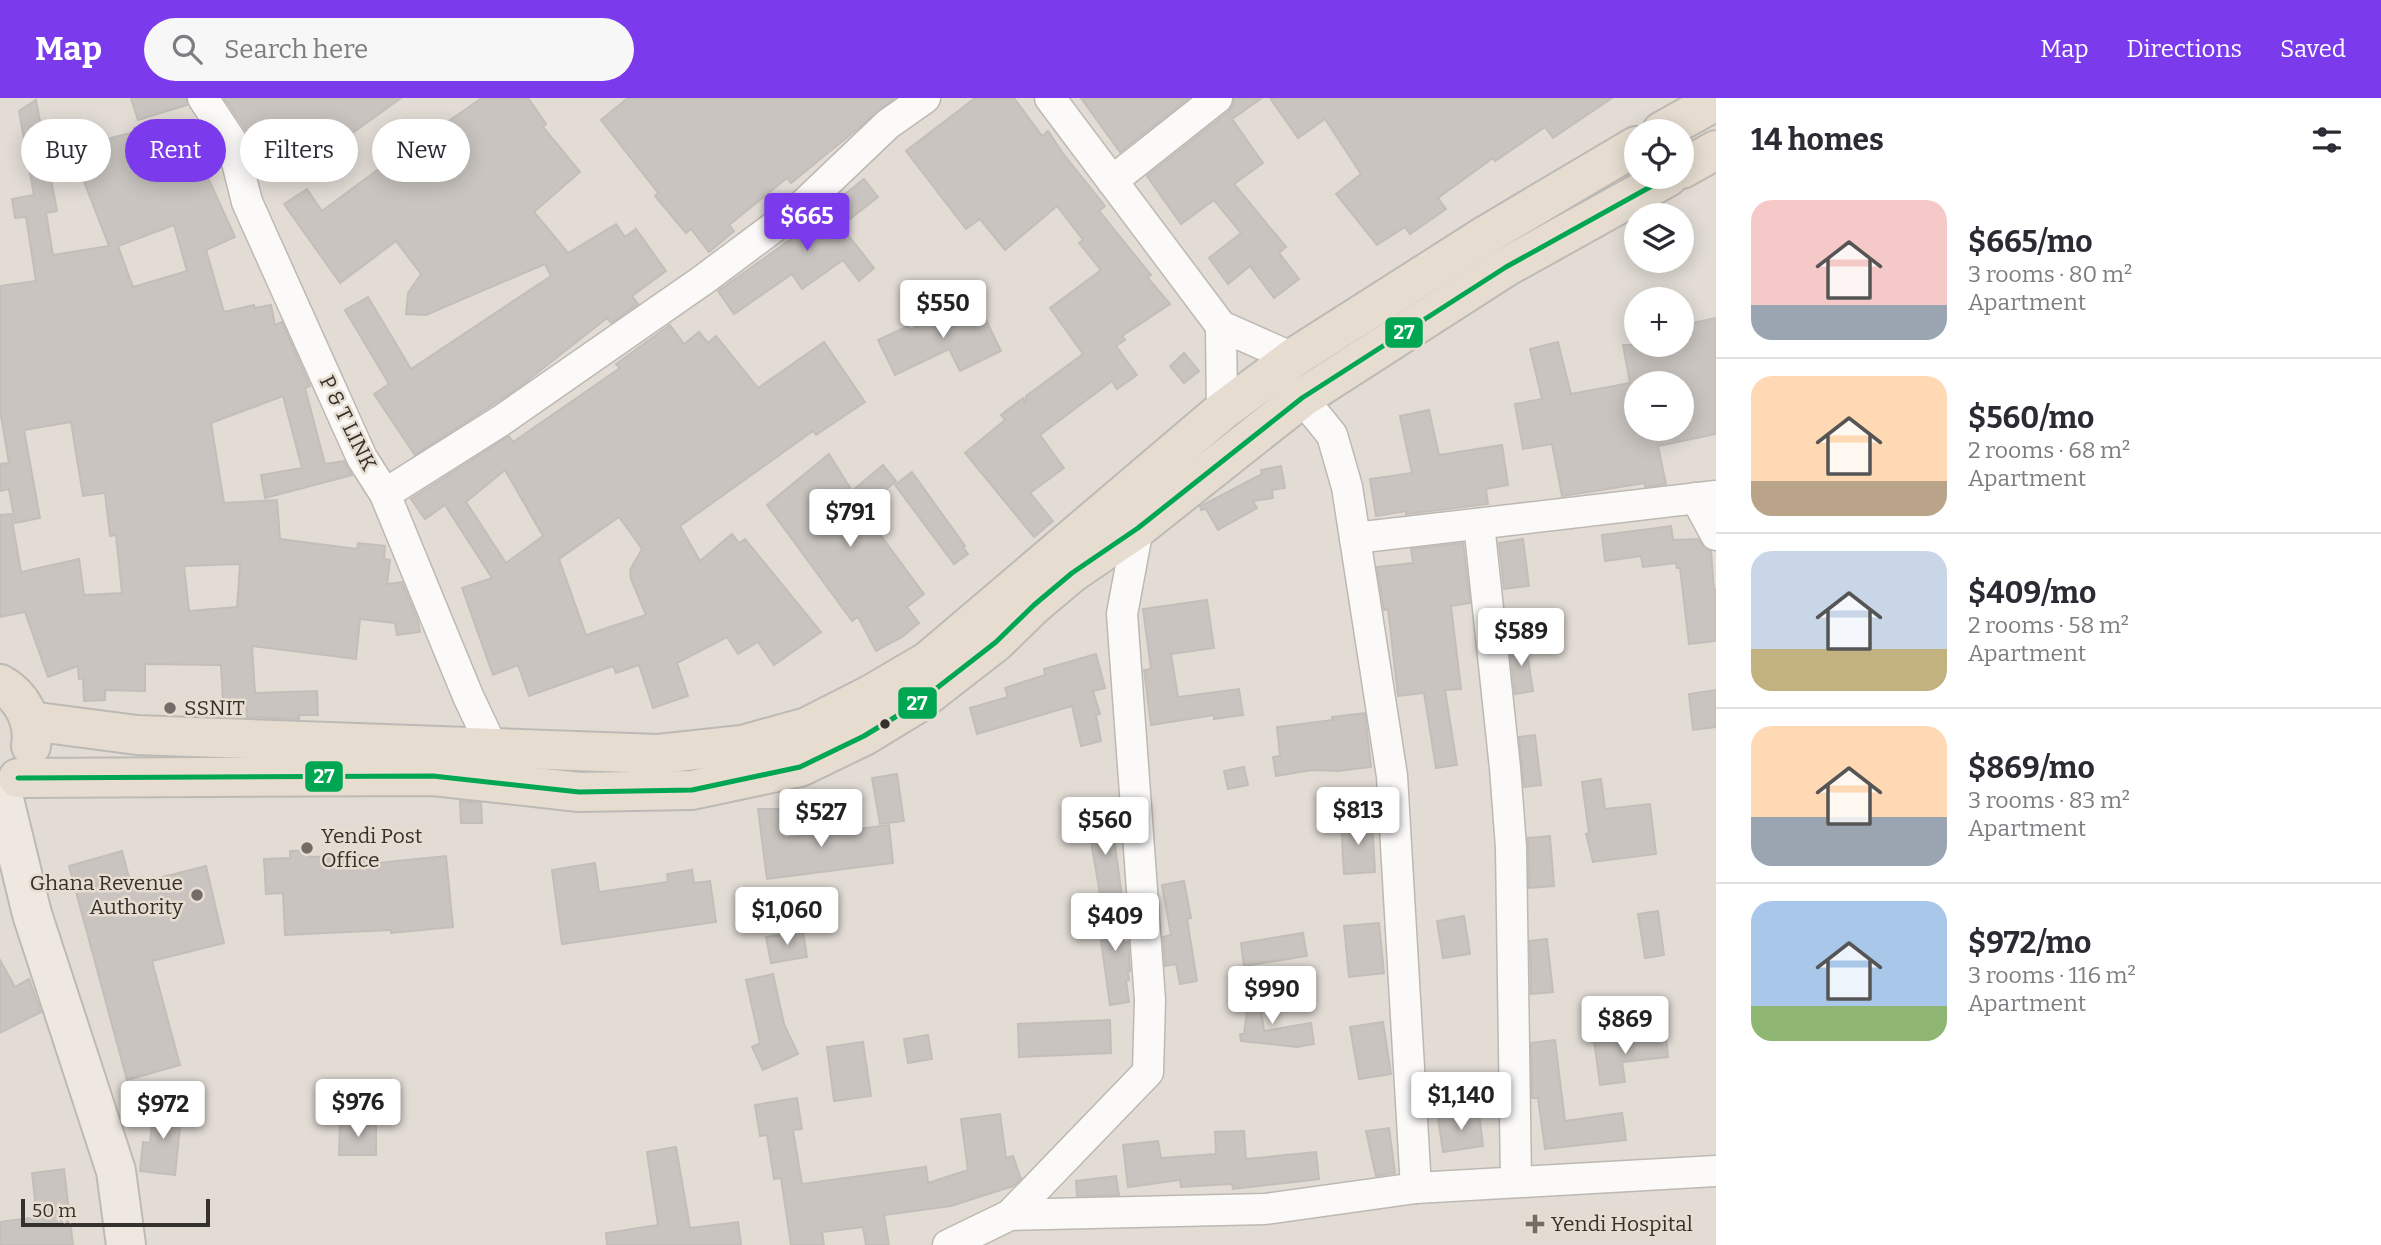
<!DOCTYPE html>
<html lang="en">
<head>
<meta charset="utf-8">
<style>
  :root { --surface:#fff; --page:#f7f7f7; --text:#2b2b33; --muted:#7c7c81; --line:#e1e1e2; --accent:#7c3aed }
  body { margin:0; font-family:Bitter,serif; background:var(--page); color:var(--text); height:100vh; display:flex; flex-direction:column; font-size:26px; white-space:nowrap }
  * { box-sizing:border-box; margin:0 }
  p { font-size:23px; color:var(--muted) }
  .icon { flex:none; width:38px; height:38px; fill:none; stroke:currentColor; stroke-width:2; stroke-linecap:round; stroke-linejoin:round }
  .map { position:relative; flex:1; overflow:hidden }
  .panel { display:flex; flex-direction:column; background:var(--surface); width:665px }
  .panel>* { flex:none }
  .top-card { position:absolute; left:21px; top:21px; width:665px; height:63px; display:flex; gap:14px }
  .fabs { position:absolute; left:1624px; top:21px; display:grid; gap:14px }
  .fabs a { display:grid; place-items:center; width:70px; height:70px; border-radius:50%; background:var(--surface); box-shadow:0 4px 18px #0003; font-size:35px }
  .scale { position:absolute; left:21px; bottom:18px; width:189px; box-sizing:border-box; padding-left:7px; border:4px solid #35312c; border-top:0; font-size:19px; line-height:24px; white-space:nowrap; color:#35312c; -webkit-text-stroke:5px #e7ddd0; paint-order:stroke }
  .price { position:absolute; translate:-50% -60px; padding:0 16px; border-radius:7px; background:#fff; color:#222; font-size:23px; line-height:46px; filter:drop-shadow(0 2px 4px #0008) }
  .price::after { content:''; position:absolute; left:50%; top:42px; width:21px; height:16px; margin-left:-10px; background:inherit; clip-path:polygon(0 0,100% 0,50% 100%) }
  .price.selected { background:var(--accent); color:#fff }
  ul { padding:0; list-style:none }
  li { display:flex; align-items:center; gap:21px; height:175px; padding:0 35px }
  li+li { border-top:2px solid var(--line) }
  li span { display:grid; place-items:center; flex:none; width:196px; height:140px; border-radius:21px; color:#555 }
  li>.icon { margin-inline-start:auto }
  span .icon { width:84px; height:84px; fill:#fffc; stroke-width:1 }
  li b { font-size:30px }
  h2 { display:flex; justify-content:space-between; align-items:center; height:84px; padding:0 35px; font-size:30px }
  .tag { padding:0 24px; border-radius:32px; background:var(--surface); box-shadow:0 4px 18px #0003; font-size:24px; line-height:63px }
  .tag.selected { background:var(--accent); color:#fff }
  header { display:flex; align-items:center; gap:42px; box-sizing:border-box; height:98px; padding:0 35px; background:var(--accent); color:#fff }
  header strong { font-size:33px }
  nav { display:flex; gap:38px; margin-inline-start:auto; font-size:24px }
  .search { width:490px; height:63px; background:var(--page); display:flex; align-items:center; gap:18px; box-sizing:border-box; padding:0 24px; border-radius:38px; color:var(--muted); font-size:26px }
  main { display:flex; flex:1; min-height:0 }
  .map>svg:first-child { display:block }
</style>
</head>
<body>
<header>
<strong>Map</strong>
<div class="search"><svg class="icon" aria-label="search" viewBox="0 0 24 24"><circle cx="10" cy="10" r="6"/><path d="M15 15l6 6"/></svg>Search here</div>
<nav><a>Map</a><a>Directions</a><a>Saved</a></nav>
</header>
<main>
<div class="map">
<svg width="1716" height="1147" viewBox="0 0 1716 1147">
  <rect width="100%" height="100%" fill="#e2dcd5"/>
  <g fill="#c9c4bf" stroke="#c3beb9" stroke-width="2" fill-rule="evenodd">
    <path d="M 131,0 L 186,0 L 187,7 L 138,22 Z"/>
    <path d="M 224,0 L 401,0 L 315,62 L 288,27 L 252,48 L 247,34 Z"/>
    <path d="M 482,0 L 528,0 L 546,26 L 543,29 L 580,74 L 534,114 L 568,155 L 616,126 L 625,139 L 636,131 L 666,173 L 632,198 L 638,206 L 611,225 L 607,220 L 518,290 L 415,357 L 374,296 L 389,286 L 345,212 L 368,199 L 411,271 L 551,178 L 545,166 L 426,217 L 406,216 L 408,195 L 421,176 L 396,143 L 340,185 L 284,106 L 307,91 L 322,113 L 399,56 L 407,67 L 447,38 L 440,29 Z"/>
    <path d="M 628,0 L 895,0 L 791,85 L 787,80 L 729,127 L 734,133 L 709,154 L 691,131 L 686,135 L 655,98 L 658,95 L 601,22 Z"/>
    <path d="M 975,0 L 1014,0 L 1042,38 L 1048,33 L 1064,57 L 1105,108 L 1099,113 L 1151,177 L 1147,179 L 1170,206 L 1122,238 L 1125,242 L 1116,248 L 1137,277 L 1117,291 L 1112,283 L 1040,337 L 1064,370 L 1030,395 L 1053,423 L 1034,439 L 965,355 L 1005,322 L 1001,317 L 1023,300 L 1026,306 L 1026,298 L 1083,256 L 1050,210 L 1101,172 L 1079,145 L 1083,142 L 1057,108 L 1005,152 L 980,121 L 966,131 L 906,53 Z"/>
    <path d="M 1081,0 L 1189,0 L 1120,54 Z"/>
    <path d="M 1234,0 L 1262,0 L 1232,21 L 1263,65 L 1234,86 L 1286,149 L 1279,155 L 1299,181 L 1274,200 L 1250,168 L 1228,186 L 1209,160 L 1241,135 L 1214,102 L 1181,126 L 1147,78 L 1228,14 L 1233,7 Z"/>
    <path d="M 1270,0 L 1612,0 L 1553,40 L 1545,29 L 1495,63 L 1493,60 L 1438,100 L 1446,111 L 1410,136 L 1405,129 L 1377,147 L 1336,96 L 1361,76 L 1325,21 L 1298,40 Z"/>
    <path d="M 36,2 L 57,113 L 46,115 L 53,157 L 109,148 L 71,50 L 135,34 L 134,30 L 154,24 L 164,61 L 178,55 L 186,76 L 203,69 L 235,139 L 206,152 L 224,214 L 254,207 L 255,210 L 271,207 L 275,227 L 282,224 L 310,288 L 305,290 L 325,366 L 344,363 L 352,377 L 265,400 L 261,377 L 302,370 L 283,298 L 211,325 L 224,405 L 277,402 L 280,441 L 357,451 L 358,445 L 385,448 L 384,461 L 390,462 L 387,486 L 402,484 L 418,523 L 420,534 L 397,537 L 395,525 L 360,521 L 356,561 L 252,548 L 255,595 L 317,593 L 318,617 L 299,617 L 299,621 L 247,619 L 246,601 L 223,602 L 221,567 L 145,566 L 145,593 L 105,592 L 105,602 L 84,603 L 83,580 L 79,581 L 78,568 L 48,579 L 25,514 L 0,519 L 0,417 L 11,416 L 21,474 L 79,461 L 84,497 L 122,495 L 116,437 L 110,438 L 105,395 L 83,398 L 71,324 L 24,332 L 40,420 L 15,425 L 9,391 L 0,393 L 0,366 L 9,365 L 0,312 L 0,188 L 36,183 L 26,119 L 15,120 L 12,101 L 34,97 L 19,13 ZM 174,127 L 187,173 L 133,189 L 118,148 ZM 240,466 L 237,509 L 189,513 L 184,468 Z"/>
    <path d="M 864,81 L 878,99 L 841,128 L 874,170 L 859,183 L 843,162 L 802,191 L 792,176 L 734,216 L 718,193 L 814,125 L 812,122 L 816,119 Z"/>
    <path d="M 976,201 L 1001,253 L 960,273 L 949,251 L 895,277 L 878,242 L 908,228 L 910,232 Z"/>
    <path d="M 1716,220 L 1716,336 L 1658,348 L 1666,386 L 1645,389 L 1645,385 L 1562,398 L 1552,346 L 1523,351 L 1515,306 L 1542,301 L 1530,251 L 1558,244 L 1571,296 L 1630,285 L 1623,247 L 1682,247 L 1682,227 ZM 1636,285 L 1682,285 L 1682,331 L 1636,331 Z"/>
    <path d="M 670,227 L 684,246 L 699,234 L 708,245 L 716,238 L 758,290 L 824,244 L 865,304 L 816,337 L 813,333 L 680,428 L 700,463 L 732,436 L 739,445 L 745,441 L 821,534 L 774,567 L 758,544 L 738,556 L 727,539 L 677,565 L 688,598 L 653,610 L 639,567 L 616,575 L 613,568 L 529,598 L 518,567 L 493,577 L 462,490 L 492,480 L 445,407 L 425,421 L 411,401 L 509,338 L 513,344 L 620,270 L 616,266 ZM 505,372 L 543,438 L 506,465 L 466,404 ZM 619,419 L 642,451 L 630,472 L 631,481 L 646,517 L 586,537 L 559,461 Z"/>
    <path d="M 1184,255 L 1199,273 L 1184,285 L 1170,268 Z"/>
    <path d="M 1429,312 L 1439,357 L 1502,347 L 1508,387 L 1486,391 L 1488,406 L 1406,416 L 1406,413 L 1376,418 L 1370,381 L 1412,375 L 1400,318 Z"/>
    <path d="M 829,356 L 852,393 L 883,367 L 896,383 L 862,412 L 924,496 L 907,509 L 919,525 L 902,539 L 876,553 L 858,519 L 852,523 L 767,407 Z"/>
    <path d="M 1281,368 L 1285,390 L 1272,392 L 1273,400 L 1253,403 L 1257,410 L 1218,432 L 1206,411 L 1201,412 L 1200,408 L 1203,407 L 1262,376 L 1261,372 Z"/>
    <path d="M 912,374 L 965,448 L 963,449 L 968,456 L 954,466 L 895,387 Z"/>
    <path d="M 1671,428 L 1673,442 L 1698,441 L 1706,451 L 1711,453 L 1714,492 L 1716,491 L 1716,543 L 1689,546 L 1680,470 L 1677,470 L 1676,465 L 1643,469 L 1641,458 L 1605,463 L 1602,437 Z"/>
    <path d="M 1523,441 L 1529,488 L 1504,491 L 1499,445 Z"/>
    <path d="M 1463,445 L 1470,505 L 1451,508 L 1461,591 L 1445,592 L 1457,667 L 1436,670 L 1424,595 L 1398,598 L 1388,511 L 1384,512 L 1377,469 L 1413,465 L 1411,451 Z"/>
    <path d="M 1207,502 L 1214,550 L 1171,556 L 1178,599 L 1239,591 L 1243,617 L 1214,621 L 1214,617 L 1151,627 L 1144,572 L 1151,571 L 1143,511 Z"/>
    <path d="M 1525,543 L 1533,593 L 1515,596 L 1509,546 Z"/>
    <path d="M 1096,556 L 1105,590 L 1093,593 L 1100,616 L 1096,617 L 1101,643 L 1081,648 L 1072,608 L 977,636 L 970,610 L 1008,599 L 1005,590 L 1045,577 L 1044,571 Z"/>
    <path d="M 1716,592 L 1716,629 L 1693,632 L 1689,596 Z"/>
    <path d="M 1365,615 L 1371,669 L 1338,673 L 1312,672 L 1276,678 L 1273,659 L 1280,658 L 1277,629 L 1333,622 L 1332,619 Z"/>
    <path d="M 1535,637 L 1541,687 L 1524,689 L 1519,639 Z"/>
    <path d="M 1244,669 L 1248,687 L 1228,691 L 1224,673 Z"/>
    <path d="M 897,676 L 904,723 L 880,726 L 872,680 Z"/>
    <path d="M 1601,681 L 1605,711 L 1650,706 L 1656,756 L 1593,764 L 1586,736 L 1589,735 L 1582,684 Z"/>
    <path d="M 460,703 L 481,705 L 482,725 L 461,725 Z"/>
    <path d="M 758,711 L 779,711 L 784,740 L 889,727 L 893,765 L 767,781 Z"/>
    <path d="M 1108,716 L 1114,740 L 1122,799 L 1101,802 L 1087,720 Z"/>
    <path d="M 1372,722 L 1375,774 L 1344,776 L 1341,723 Z"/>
    <path d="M 1550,738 L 1554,788 L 1529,790 L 1528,740 Z"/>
    <path d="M 310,752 L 310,759 L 366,757 L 367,766 L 446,758 L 453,829 L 391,835 L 391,832 L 285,837 L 283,795 L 266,796 L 264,761 L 290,760 L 290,753 Z"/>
    <path d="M 122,753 L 131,787 L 206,768 L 224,845 L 152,863 L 180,967 L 127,982 L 69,768 Z"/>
    <path d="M 595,765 L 599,794 L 668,784 L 667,776 L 692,772 L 694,785 L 710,783 L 716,824 L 562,846 L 552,772 Z"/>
    <path d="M 1184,783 L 1191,820 L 1187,821 L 1197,883 L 1180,886 L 1176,866 L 1165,868 L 1163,839 L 1171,837 L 1162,787 Z"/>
    <path d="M 1117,801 L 1124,845 L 1128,844 L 1130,873 L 1128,874 L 1129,882 L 1126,883 L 1129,904 L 1110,907 L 1101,843 L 1104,842 L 1098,804 Z"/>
    <path d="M 1658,813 L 1664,857 L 1645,860 L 1638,816 Z"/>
    <path d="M 1464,818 L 1470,856 L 1443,860 L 1437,823 Z"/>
    <path d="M 1379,825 L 1384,875 L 1349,879 L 1344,828 Z"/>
    <path d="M 803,833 L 807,859 L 771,865 L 766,839 Z"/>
    <path d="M 1303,835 L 1307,858 L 1244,868 L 1241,845 Z"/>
    <path d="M 1547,841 L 1553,894 L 1531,896 L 1530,843 Z"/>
    <path d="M 0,862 L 15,889 L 29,881 L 41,914 L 0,935 Z"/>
    <path d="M 773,876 L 784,926 L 798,956 L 763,972 L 752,949 L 760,945 L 746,882 Z"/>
    <path d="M 1251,881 L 1257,881 L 1264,933 L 1311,925 L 1314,946 L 1297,949 L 1241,943 L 1240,936 L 1244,936 Z"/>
    <path d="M 1110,922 L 1111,955 L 1019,959 L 1018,926 Z"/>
    <path d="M 1383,924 L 1391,976 L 1359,981 L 1350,929 Z"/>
    <path d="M 928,937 L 932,961 L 908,965 L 904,941 Z"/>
    <path d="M 1619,939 L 1620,945 L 1666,940 L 1668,959 L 1622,964 L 1625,984 L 1600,987 L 1594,942 Z"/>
    <path d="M 1555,942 L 1565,1023 L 1622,1015 L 1626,1042 L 1545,1051 L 1538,1000 L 1532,1000 L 1531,945 Z"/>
    <path d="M 863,944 L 871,998 L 834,1003 L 827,949 Z"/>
    <path d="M 797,1000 L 802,1031 L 793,1032 L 802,1086 L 926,1069 L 928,1085 L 968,1072 L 961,1021 L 1000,1016 L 1006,1060 L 1013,1058 L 1021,1081 L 1013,1088 L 951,1108 L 884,1117 L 889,1147 L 866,1147 L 863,1129 L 822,1134 L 824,1147 L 791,1147 L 781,1080 L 774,1081 L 767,1037 L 760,1038 L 755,1007 Z"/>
    <path d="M 154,1006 L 182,1009 L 175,1077 L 140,1073 L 143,1044 L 150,1045 Z"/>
    <path d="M 1479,1014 L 1483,1048 L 1443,1054 L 1438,1020 Z"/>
    <path d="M 340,1024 L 376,1024 L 376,1057 L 339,1057 Z"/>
    <path d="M 1389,1030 L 1395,1075 L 1376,1078 L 1366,1033 Z"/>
    <path d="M 1244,1033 L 1246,1061 L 1316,1054 L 1319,1081 L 1233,1091 L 1232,1086 L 1181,1089 L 1180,1082 L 1128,1089 L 1123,1047 L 1158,1043 L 1161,1060 L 1216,1056 L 1215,1034 Z"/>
    <path d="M 676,1049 L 690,1130 L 738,1124 L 741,1147 L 607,1147 L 606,1135 L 658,1127 L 647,1054 Z"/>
    <path d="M 64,1071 L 73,1147 L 0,1147 L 0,1124 L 37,1119 L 32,1075 Z"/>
    <path d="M 1116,1078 L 1119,1097 L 1077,1098 L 1076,1083 Z"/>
  </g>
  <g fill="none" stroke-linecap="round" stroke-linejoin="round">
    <g stroke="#bdb8b2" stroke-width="33">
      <g id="minor">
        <path d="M 203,0 L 232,44 L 247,104 L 362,360 L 385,396 L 468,598 L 493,651"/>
        <path d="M 1050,0 L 1221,228 L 1293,260"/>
        <path d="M 1112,83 L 1217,0"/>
        <path d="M 1221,228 L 1222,313"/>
        <path d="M 1302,300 L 1332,337 L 1347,389 L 1392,678 L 1416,1090"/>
        <path d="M 385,396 L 502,322 L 703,182 L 802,108 L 888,26 L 925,0"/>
        <path d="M 1696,400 L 1716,437"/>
        <path d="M 1479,426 L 1505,670 L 1511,749 L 1516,1083"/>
        <path d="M 1355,440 L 1716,398"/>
        <path d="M 1010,1117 L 1148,974 L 1150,902 L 1122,516 L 1138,430"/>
        <path d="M 948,1147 L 1010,1117 L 1265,1111 L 1416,1090 L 1716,1073"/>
      </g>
    </g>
    <g stroke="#bdbab6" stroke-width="42">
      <path id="major" d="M 2,693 L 32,816 L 116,1073 L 126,1147"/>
    </g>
    <g stroke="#bdbab6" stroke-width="42">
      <g id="highway">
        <path d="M 1662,33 L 1716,3"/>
        <path d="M 1682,71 L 1716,52"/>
        <path d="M 0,586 C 22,598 35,623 31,648"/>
        <path d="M 30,623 L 137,637 L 658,656 L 742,647 L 807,629 L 870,597 L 928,563 L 1222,313 L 1293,260 L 1486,137 L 1636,48"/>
        <path d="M 18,680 L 433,678 L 579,694 L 692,692 L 800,669 L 864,638 L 915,607 L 996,544 L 1034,507 L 1072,475 L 1138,430 L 1302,300 L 1506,169 L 1668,79"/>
      </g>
    </g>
    <use href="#minor" stroke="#fbfaf9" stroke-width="30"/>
    <use href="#major" stroke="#eee8e0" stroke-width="38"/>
    <use href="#highway" stroke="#e6ddd0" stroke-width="38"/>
    <g stroke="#e7ddd0" stroke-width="10">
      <path id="bus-1" d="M 18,680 L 433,678 L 579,694 L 692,692 L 800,669 L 864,638 L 915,607 L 996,544 L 1034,507 L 1072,475 L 1138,430 L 1302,300 L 1506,169 L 1668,79"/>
    </g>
    <use href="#bus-1" stroke="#00a651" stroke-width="5"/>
  </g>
  <g fill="#726d67" stroke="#e7ddd0" stroke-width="2.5">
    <circle cx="170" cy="610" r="7"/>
    <circle cx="307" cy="750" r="7"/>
    <circle cx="197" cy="797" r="7"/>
    <path d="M1531.5 1115.5h7v7h7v7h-7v7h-7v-7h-7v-7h7z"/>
  </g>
  <circle fill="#35312c" stroke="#e7ddd0" stroke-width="2.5" cx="885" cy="626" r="6"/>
  <g text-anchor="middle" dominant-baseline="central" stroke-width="5" stroke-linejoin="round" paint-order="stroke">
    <g font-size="21" fill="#35312c" stroke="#e7ddd0">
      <text transform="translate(348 325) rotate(64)">P &amp; T LINK</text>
    </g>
    <g font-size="21" fill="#35312c" stroke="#e7ddd0" text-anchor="start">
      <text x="184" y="610">SSNIT</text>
      <text x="321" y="738">Yendi Post<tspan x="321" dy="24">Office</tspan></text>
      <text x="183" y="785" text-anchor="end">Ghana Revenue<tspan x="183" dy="24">Authority</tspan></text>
      <text x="1551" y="1126">Yendi Hospital</text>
    </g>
  </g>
  <g stroke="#e7ddd0" stroke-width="2.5">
    <rect x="1384" y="218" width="40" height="33" rx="7" fill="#00a651"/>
    <rect x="897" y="588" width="41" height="34" rx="7" fill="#00a651"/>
    <rect x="304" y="662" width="40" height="33" rx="7" fill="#00a651"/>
  </g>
  <g font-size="19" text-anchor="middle" font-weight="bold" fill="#fff">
    <text x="1404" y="241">27</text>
    <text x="917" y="612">27</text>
    <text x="324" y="685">27</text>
  </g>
</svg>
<div class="fabs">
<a><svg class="icon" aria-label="locate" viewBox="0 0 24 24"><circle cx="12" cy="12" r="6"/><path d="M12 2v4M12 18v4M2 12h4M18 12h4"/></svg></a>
<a><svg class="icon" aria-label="layers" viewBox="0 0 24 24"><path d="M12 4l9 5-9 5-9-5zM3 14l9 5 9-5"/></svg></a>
<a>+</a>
<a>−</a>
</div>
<div class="scale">50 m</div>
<b class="price selected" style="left:807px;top:155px">$665</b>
<b class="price" style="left:943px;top:242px">$550</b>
<b class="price" style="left:850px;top:451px">$791</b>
<b class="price" style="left:1521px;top:570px">$589</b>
<b class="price" style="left:1358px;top:749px">$813</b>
<b class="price" style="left:821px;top:751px">$527</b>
<b class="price" style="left:1105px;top:759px">$560</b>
<b class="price" style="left:787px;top:849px">$1,060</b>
<b class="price" style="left:1115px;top:855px">$409</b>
<b class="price" style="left:1272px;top:928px">$990</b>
<b class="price" style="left:1625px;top:958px">$869</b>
<b class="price" style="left:1461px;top:1034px">$1,140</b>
<b class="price" style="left:358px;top:1041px">$976</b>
<b class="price" style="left:163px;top:1043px">$972</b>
<div class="top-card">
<a class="tag">Buy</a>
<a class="tag selected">Rent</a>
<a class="tag">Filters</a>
<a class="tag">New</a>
</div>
</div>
<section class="panel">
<h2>14 homes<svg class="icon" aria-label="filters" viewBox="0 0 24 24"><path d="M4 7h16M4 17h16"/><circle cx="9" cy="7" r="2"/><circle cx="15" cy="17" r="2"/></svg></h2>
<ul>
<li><span style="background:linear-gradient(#f6c9c9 75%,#9aa5b1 0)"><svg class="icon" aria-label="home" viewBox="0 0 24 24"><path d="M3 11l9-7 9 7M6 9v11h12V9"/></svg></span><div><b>$665/mo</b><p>3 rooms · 80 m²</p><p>Apartment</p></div></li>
<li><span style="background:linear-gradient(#ffd9b3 75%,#b9a48a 0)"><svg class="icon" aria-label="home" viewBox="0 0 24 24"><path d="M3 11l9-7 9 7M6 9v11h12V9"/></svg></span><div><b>$560/mo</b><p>2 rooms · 68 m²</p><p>Apartment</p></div></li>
<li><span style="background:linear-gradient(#c9d6e8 70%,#c2b280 0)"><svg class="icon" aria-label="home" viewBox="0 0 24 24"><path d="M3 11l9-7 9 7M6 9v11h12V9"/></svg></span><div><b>$409/mo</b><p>2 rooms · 58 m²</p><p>Apartment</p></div></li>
<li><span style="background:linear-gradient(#ffd9b3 65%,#9aa5b1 0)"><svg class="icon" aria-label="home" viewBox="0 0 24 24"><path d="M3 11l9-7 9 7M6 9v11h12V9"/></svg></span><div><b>$869/mo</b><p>3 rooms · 83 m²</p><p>Apartment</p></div></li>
<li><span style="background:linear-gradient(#a9c7e8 75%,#8fb573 0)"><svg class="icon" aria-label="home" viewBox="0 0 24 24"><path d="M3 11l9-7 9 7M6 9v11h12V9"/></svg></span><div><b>$972/mo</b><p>3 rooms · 116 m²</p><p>Apartment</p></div></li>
</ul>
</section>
</main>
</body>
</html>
